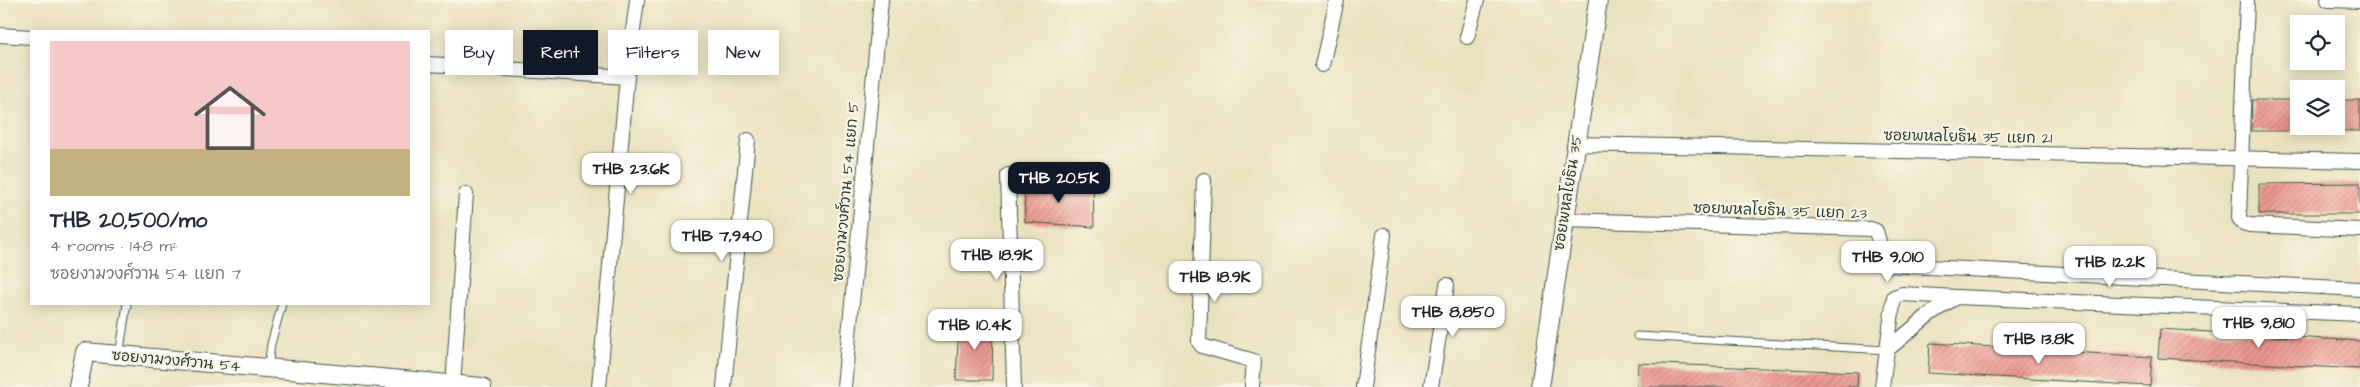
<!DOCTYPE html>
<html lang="en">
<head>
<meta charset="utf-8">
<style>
  :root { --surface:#fff; --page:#f6f6f7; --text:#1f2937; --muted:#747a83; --line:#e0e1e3; --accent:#111827 }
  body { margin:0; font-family:"Architects Daughter","Playpen Sans Thai",sans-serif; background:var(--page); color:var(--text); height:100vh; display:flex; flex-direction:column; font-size:19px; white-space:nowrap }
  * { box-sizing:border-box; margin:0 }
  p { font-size:16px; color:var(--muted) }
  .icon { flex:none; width:28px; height:28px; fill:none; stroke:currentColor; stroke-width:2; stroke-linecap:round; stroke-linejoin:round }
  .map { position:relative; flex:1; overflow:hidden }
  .details { position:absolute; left:30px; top:30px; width:400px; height:275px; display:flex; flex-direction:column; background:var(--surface); border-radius:0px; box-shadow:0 2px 12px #0003 }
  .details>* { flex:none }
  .banner { position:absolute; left:445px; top:30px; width:475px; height:45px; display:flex; gap:10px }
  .controls { position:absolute; left:2290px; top:15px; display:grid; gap:10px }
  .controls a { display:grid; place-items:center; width:55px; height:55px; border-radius:0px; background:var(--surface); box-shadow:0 2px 12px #0003; font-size:25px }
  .price { position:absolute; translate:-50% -42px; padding:0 11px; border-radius:10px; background:#fff; color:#222; font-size:16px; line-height:32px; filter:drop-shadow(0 1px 2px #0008) }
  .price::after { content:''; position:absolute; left:50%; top:30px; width:15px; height:11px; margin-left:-8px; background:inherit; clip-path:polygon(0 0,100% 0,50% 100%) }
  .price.current { background:var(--accent); color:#fff }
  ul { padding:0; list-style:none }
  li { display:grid; align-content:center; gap:10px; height:265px; padding:0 20px }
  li+li { border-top:1px solid var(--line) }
  li span { display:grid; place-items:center; height:155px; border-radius:0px; color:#555 }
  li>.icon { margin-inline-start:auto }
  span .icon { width:90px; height:90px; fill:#fffc; stroke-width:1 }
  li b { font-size:21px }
  .pill { padding:0 18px; border-radius:0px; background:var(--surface); box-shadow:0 2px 12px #0003; font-size:18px; line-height:45px }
  .pill.current { background:var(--accent); color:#fff }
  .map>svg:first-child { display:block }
</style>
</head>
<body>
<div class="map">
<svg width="2360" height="387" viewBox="0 0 2360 387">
  <defs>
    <pattern id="building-hatch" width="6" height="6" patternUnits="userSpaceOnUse" patternTransform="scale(1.25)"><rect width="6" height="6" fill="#ec968f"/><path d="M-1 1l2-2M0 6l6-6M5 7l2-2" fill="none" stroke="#bf7c76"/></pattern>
  </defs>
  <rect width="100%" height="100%" fill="#fcf5e5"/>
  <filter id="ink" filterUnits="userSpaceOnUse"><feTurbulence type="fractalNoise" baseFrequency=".02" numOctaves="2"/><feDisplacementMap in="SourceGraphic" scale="10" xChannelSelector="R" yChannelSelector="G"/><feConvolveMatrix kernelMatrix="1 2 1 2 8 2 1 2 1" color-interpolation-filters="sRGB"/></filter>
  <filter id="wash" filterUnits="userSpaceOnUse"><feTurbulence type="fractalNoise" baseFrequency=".0096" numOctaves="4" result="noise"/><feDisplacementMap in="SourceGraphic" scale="20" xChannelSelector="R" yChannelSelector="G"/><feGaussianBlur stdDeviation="1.12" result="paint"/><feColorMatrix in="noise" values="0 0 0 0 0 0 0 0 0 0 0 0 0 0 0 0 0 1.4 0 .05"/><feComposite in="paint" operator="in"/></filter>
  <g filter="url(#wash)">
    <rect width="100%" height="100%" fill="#eae2bf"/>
    <g id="blocks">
      <g fill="url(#building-hatch)">
        <path d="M 2252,100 L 2299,100 L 2299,131 L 2251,131 Z"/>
        <rect x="2336" y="100" width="24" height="31"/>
        <path d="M 1024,180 L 1093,185 L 1094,227 L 1025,222 Z"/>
        <path d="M 2360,183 L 2360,214 L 2259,214 L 2259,184 Z"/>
        <path d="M 959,320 L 993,322 L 992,380 L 956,380 Z"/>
        <path d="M 2160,329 L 2360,341 L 2360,369 L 2158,358 Z"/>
        <path d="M 1930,343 L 2152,357 L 2150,386 L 1928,373 Z"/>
        <path d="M 1638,363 L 1858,372 L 1857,387 L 1637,387 Z"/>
      </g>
    </g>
  </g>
  <g filter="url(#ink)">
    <use href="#blocks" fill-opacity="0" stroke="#3d5649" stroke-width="1"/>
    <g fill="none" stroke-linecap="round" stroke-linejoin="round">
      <g stroke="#3d5649" stroke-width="9">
        <g id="service">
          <path d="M 1637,336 L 1887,350"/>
          <path d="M 119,356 L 127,304"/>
          <path d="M 268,367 L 271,344 L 282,304"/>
        </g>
      </g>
      <g stroke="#3d5649" stroke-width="16">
        <g id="minor">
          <path d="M 2247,0 L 2239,218 L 2243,223 L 2250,225 L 2360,230"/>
          <path d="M 2328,0 L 2360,1"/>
          <path d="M 0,35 L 31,37"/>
          <path d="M 1467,37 L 1477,0"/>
          <path d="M 429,64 L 627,77"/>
          <path d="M 1322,65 L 1337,0"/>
          <path d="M 1576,144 L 2360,161"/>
          <path d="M 1008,175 L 1014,387"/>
          <path d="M 1204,180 L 1199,342 L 1202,346 L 1254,361 L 1252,387"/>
          <path d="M 1563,220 L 1871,229 L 1876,231 L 1885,263 L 1888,265 L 2360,289"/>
          <path d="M 1887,350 L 1930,314 L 1956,297 L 2360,314"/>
          <path d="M 453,385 L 466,194"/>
          <path d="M 599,387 L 627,77 L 637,0"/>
          <path d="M 724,387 L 748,140"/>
          <path d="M 844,387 L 881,0"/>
          <path d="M 1363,387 L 1384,235"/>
          <path d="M 1431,387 L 1447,285"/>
          <path d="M 1882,387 L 1894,297 L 1902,294 L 1956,297"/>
        </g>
      </g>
      <g stroke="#3d5649" stroke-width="20">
        <g id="tertiary">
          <path d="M 78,387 L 85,352 L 482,387"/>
          <path d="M 1540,387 L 1598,0"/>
        </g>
      </g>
      <use href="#service" stroke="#fff" stroke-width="7"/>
      <use href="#minor" stroke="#fff" stroke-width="14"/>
      <use href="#tertiary" stroke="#fff" stroke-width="18"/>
    </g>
  </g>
  <g text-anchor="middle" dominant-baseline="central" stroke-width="4.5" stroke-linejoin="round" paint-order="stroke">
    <g font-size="15" fill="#1f3d34" stroke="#fcf5e5">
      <text transform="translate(1968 137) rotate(1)">ซอยพหลโยธิน 35 แยก 21</text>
      <text transform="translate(846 192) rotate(-85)">ซอยงามวงศ์วาน 54 แยก 5</text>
      <text transform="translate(1568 193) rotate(-81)">ซอยพหลโยธิน 35</text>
      <text transform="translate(1780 211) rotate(2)">ซอยพหลโยธิน 35 แยก 23</text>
      <text transform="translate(176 361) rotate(5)">ซอยงามวงศ์วาน 54</text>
    </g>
  </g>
</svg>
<div class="controls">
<a><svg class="icon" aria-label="locate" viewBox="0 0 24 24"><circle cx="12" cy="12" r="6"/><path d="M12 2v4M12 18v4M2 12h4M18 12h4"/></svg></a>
<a><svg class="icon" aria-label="layers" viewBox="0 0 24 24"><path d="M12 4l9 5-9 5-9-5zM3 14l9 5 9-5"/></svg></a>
</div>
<b class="price" style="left:631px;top:195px">THB 23.6K</b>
<b class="price current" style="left:1059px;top:204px">THB 20.5K</b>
<b class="price" style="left:722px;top:262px">THB 7,940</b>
<b class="price" style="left:997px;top:281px">THB 18.9K</b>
<b class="price" style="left:1888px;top:283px">THB 9,010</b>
<b class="price" style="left:2110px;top:288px">THB 12.2K</b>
<b class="price" style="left:1215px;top:303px">THB 18.9K</b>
<b class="price" style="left:1453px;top:338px">THB 8,850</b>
<b class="price" style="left:2259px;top:349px">THB 9,810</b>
<b class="price" style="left:975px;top:351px">THB 10.4K</b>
<b class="price" style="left:2039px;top:365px">THB 13.8K</b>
<div class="banner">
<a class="pill">Buy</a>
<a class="pill current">Rent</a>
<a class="pill">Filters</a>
<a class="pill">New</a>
</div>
<section class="details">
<ul>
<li><span style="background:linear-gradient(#f6c9c9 70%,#c2b280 0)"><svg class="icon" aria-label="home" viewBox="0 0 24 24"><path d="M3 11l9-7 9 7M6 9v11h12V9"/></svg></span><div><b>THB 20,500/mo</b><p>4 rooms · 148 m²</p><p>ซอยงามวงศ์วาน 54 แยก 7</p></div></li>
</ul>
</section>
</div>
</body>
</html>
